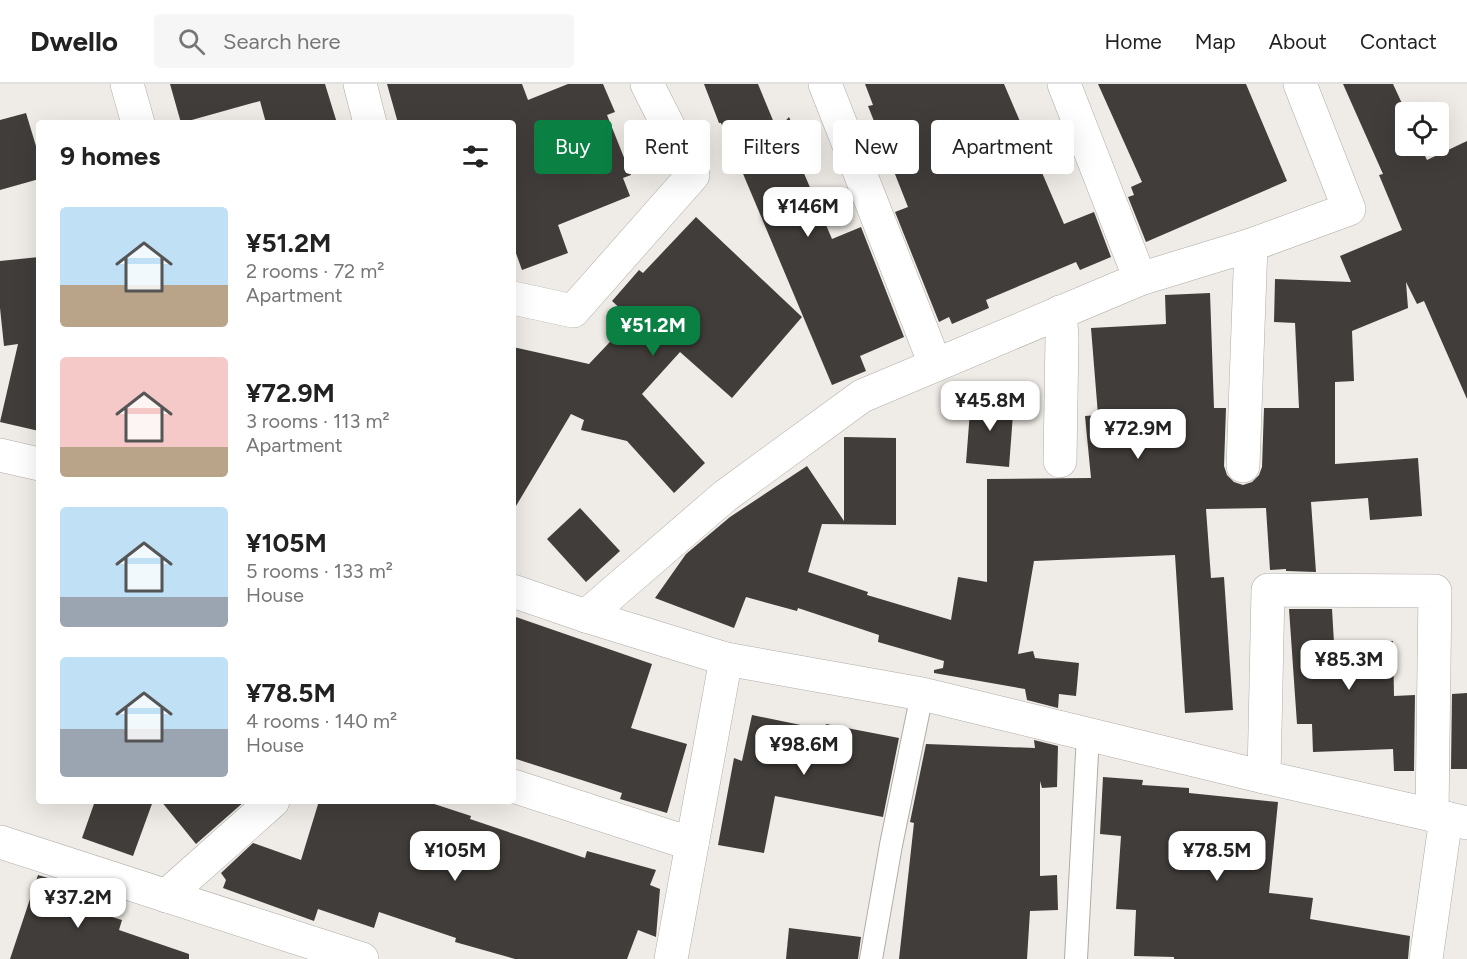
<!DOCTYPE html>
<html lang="en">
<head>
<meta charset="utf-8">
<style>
  :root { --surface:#fff; --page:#f6f6f6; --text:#222; --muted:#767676; --line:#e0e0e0; --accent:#0b8043 }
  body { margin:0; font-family:Figtree,sans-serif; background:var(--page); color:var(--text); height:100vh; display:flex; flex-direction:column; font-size:22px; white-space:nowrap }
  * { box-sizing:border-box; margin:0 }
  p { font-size:20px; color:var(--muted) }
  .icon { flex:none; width:33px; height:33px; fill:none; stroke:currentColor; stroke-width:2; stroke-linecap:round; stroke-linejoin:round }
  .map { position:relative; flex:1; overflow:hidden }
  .details { position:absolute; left:36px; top:36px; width:480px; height:684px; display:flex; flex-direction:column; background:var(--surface); border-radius:6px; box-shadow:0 6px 24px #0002 }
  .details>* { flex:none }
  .top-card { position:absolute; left:534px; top:36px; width:570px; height:54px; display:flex; gap:12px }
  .fabs { position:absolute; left:1395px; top:18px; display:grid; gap:12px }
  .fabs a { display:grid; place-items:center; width:54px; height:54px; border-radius:6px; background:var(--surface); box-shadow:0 6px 24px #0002; font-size:30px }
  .price { position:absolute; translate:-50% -51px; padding:0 14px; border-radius:12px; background:#fff; color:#222; font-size:20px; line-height:39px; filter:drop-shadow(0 2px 3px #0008) }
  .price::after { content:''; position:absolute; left:50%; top:36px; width:18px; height:14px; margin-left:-9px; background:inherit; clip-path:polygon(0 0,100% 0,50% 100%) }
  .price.active { background:var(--accent); color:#fff }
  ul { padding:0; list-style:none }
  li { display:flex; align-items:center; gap:18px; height:150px; padding:0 24px }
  li span { display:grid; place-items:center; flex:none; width:168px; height:120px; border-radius:6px; color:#555 }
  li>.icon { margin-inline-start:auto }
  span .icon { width:72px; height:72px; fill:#fffc; stroke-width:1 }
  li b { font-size:26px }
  h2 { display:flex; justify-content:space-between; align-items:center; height:72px; padding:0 24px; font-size:26px }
  .pill { padding:0 21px; border-radius:6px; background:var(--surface); box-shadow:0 6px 24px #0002; font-size:21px; line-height:54px }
  .pill.active { background:var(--accent); color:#fff }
  header { display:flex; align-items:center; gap:36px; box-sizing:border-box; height:84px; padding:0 30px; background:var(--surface); border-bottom:2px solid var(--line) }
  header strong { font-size:28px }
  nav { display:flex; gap:33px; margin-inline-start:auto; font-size:21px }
  .search { width:420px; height:54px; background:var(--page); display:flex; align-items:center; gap:15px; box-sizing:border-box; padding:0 21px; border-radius:6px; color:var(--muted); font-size:22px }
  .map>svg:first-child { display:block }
</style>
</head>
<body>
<header>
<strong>Dwello</strong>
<div class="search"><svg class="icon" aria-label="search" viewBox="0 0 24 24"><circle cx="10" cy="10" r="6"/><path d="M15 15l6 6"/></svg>Search here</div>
<nav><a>Home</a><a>Map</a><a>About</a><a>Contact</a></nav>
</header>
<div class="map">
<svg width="1467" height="875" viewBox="0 0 1467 875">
  <rect width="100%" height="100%" fill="#efebe6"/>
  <g fill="#413d3a">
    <path d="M 170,0 L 325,0 L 337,39 L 266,39 L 260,17 L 181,39 Z"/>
    <path d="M 387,0 L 522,0 L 528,16 L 568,0 L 603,0 L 615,28 L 607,31 L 631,91 L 623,94 L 630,112 L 558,141 L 568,169 L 522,186 L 513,161 L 513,39 L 398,39 Z"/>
    <path d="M 704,0 L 758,0 L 777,46 L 789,33 L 808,77 L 800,80 L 832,155 L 861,143 L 904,253 L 860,272 L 866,287 L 832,301 L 741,85 L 767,57 L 734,70 L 721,39 L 719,39 Z"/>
    <path d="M 865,0 L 1004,0 L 1064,140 L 1094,128 L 1111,173 L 1080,186 L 1076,178 L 986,216 L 989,224 L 952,240 L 949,233 L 939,238 L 895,128 L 908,123 L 868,22 L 873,21 Z"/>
    <path d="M 1098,0 L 1246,0 L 1287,97 L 1146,158 L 1128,113 L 1134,111 L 1131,103 L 1142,98 Z"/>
    <path d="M 1343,0 L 1393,0 L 1406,28 L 1406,62 L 1420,62 L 1427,76 L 1467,57 L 1467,315 L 1424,217 L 1417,220 L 1406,198 L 1408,224 L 1352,247 L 1354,297 L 1335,298 L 1335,380 L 1418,374 L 1422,432 L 1370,436 L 1368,414 L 1311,418 L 1316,488 L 1286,487 L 1286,485 L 1270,486 L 1266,424 L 1206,425 L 1211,494 L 1224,493 L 1233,626 L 1185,629 L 1175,471 L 1034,477 L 1018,570 L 1033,567 L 1035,574 L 1079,579 L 1076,612 L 1059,610 L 1058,624 L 1027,616 L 1025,605 L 934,589 L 934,586 L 943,584 L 944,577 L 878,558 L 879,551 L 798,524 L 797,527 L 746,513 L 734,544 L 655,514 L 686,470 L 730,433 L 807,382 L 844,437 L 844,353 L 896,354 L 896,441 L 822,440 L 808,488 L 868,508 L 867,511 L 951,536 L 958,493 L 987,498 L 987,395 L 1091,394 L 1085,332 L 1098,331 L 1091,244 L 1166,240 L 1165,211 L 1210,209 L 1214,324 L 1226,324 L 1224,382 L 1227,391 L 1234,398 L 1243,401 L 1252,398 L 1259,391 L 1262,383 L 1264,324 L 1299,324 L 1295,239 L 1274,238 L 1275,195 L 1351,198 L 1340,172 L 1402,146 L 1379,91 L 1383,90 Z"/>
    <path d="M 26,29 L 39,72 L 39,95 L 0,106 L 0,36 Z"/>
    <path d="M 696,133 L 802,233 L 732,314 L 680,268 L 642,310 L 705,379 L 674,409 L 627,357 L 581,346 L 584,336 L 571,330 L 513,427 L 513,263 L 589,280 L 625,242 L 618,236 L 625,229 L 612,217 L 639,186 L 643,189 Z"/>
    <path d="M 39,173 L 39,347 L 0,338 L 18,260 L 4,262 L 0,224 L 0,177 Z"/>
    <path d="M 971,314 L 1014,317 L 1009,383 L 966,379 Z"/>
    <path d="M 580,424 L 620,467 L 586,498 L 547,455 Z"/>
    <path d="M 1289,525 L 1332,525 L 1334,559 L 1393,557 L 1394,612 L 1415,611 L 1414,687 L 1394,687 L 1393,665 L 1313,668 L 1312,640 L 1297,640 Z"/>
    <path d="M 513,532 L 652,580 L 631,644 L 687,660 L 667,729 L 620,715 L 622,709 L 513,674 Z"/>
    <path d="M 1467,609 L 1467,685 L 1451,685 L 1452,610 Z"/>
    <path d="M 752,631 L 825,646 L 826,640 L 899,654 L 883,733 L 775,712 L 764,769 L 718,761 L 734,674 L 742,677 Z"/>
    <path d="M 1034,656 L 1058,662 L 1057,703 L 1042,704 L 1040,697 L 1040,792 L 1057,791 L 1058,826 L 1030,827 L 1027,875 L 899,875 L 914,739 L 910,738 L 926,660 L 1035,664 Z"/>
    <path d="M 1103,693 L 1143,696 L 1142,701 L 1189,704 L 1189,709 L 1278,718 L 1269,809 L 1313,814 L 1310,835 L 1410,852 L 1408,875 L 1174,875 L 1174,873 L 1134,872 L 1136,826 L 1116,825 L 1121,752 L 1100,750 Z"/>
    <path d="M 95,717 L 153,717 L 133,772 L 82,754 Z"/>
    <path d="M 161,717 L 245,717 L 196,760 Z"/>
    <path d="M 319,717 L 425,717 L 471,732 L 470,735 L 585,774 L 587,767 L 656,786 L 650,801 L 660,805 L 656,853 L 638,846 L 627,875 L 515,875 L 455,858 L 456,854 L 379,828 L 374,844 L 318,825 L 314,837 L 223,804 L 226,796 L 221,789 L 253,759 L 301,776 Z"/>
    <path d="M 38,791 L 81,804 L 102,830 L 122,836 L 119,846 L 189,870 L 189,875 L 10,875 Z"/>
    <path d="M 789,844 L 861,853 L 858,875 L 786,875 Z"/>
  </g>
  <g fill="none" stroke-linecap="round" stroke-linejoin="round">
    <g stroke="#afaca7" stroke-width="24">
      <g id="service">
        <path d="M 871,875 L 891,761 L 922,610"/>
        <path d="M 1076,875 L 1088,651"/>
      </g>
    </g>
    <g stroke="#afaca7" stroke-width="34">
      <g id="minor">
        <path d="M 127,0 L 138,39"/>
        <path d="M 360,0 L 370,39"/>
        <path d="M 825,0 L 935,280"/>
        <path d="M 1064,0 L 1140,195"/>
        <path d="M 513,214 L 573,227 L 693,91 L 647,0"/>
        <path d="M 1060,228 L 1062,253 L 1060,377"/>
        <path d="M 0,371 L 39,380"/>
        <path d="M 1243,382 L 1251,161"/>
        <path d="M 513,507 L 586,532 L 726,575 L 922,610 L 1264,693 L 1467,739"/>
        <path d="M 586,532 L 725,412 L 862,312 L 1140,195 L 1251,161 L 1349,125 L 1300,0"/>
        <path d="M 1264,693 L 1268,506 L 1435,507 L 1432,731"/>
        <path d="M 513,702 L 692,760"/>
        <path d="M 0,758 L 362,875"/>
        <path d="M 166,812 L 273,717"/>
        <path d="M 671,875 L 726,575"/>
        <path d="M 1426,875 L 1446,734"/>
      </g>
    </g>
    <use href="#service" stroke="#fff" stroke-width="22"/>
    <use href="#minor" stroke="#fff" stroke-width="33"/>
  </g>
</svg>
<div class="fabs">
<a><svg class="icon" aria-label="locate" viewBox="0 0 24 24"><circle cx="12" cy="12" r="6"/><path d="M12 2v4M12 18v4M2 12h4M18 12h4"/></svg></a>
</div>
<b class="price" style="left:808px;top:154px">¥146M</b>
<b class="price active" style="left:653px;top:273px">¥51.2M</b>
<b class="price" style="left:990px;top:348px">¥45.8M</b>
<b class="price" style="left:1138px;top:376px">¥72.9M</b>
<b class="price" style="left:1349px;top:607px">¥85.3M</b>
<b class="price" style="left:804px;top:692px">¥98.6M</b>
<b class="price" style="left:455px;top:798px">¥105M</b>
<b class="price" style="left:1217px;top:798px">¥78.5M</b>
<b class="price" style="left:78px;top:845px">¥37.2M</b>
<div class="top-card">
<a class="pill active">Buy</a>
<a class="pill">Rent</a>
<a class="pill">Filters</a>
<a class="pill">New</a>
<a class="pill">Apartment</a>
</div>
<section class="details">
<h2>9 homes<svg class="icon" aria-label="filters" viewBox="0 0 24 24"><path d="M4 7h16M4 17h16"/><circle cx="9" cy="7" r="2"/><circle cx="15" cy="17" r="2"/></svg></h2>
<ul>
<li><span style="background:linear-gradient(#bfe0f5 65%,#b9a48a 0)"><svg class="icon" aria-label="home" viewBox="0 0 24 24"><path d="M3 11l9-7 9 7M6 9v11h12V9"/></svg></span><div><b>¥51.2M</b><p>2 rooms · 72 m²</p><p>Apartment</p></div></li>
<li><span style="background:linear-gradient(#f6c9c9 75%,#b9a48a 0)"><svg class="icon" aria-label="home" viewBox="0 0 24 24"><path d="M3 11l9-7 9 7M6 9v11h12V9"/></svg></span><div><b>¥72.9M</b><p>3 rooms · 113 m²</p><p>Apartment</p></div></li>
<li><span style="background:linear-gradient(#bfe0f5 75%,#9aa5b1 0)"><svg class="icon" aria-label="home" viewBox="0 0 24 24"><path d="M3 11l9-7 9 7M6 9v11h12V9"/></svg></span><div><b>¥105M</b><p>5 rooms · 133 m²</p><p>House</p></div></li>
<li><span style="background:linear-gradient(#bfe0f5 60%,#9aa5b1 0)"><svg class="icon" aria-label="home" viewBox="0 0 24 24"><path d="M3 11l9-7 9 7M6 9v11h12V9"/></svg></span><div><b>¥78.5M</b><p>4 rooms · 140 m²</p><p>House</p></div></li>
</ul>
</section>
</div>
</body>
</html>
